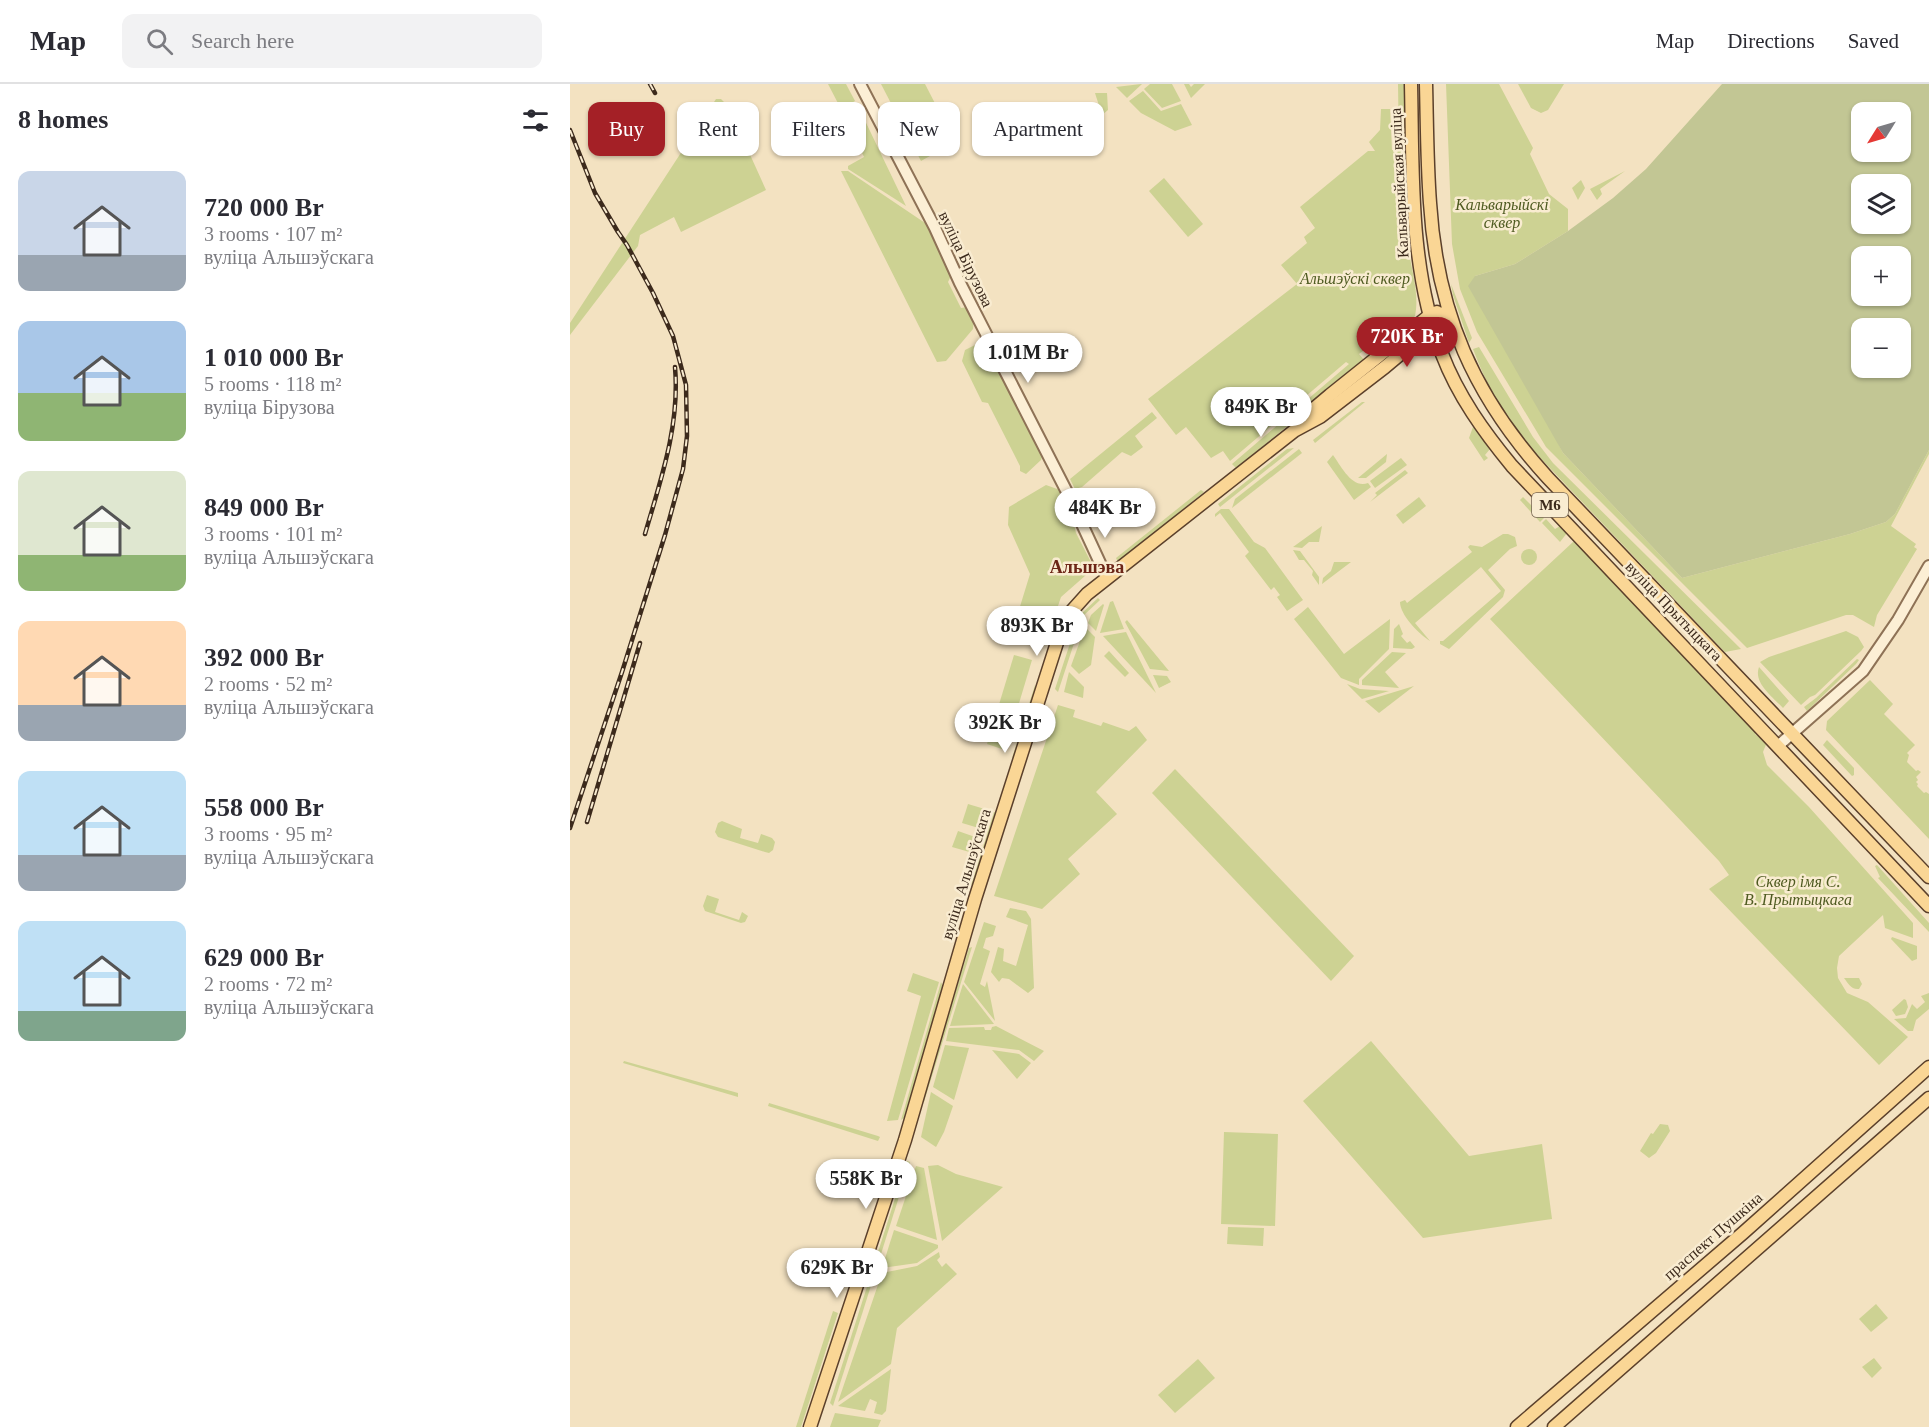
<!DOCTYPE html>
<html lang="en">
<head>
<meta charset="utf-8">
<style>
  :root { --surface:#fff; --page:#f2f2f3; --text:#2b2b33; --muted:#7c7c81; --line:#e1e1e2; --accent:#a42026 }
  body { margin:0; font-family:Georgia,serif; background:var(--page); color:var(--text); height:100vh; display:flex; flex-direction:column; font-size:22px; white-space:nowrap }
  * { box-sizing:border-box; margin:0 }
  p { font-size:20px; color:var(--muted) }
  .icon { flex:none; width:33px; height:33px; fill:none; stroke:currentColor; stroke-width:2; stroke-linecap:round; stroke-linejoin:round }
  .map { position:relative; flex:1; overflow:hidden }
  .side { display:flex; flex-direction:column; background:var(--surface); width:570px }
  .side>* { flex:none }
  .guide { position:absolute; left:18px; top:18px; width:570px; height:54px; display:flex; gap:12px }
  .needle { width:39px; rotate:233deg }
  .fabs { position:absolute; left:1281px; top:18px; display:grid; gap:12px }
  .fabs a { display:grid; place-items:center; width:60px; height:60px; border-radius:12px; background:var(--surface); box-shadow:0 2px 4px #0004; font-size:30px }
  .price { position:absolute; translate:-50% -51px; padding:0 14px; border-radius:21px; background:#fff; color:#222; font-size:20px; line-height:39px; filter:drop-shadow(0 2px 3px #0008) }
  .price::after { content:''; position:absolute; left:50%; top:36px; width:18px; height:14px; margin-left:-9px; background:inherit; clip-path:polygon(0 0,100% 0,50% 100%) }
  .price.selected { background:var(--accent); color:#fff }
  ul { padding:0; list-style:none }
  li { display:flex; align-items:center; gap:18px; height:150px; padding:0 18px }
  li span { display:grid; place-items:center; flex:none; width:168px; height:120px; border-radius:12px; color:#555 }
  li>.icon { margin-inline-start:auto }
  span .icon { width:72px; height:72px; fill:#fffc; stroke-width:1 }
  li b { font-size:26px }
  h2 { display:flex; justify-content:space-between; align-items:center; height:72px; padding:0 18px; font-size:26px }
  .pill { padding:0 21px; border-radius:12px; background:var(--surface); box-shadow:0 2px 4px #0004; font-size:21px; line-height:54px }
  .pill.selected { background:var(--accent); color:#fff }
  header { display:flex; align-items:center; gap:36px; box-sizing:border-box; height:84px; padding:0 30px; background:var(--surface); border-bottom:2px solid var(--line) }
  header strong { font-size:28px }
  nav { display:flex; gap:33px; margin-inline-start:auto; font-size:21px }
  .search { width:420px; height:54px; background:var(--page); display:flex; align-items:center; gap:15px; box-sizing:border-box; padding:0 21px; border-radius:12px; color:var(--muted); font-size:22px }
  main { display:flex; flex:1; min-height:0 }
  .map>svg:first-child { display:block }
</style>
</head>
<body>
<header>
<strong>Map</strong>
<div class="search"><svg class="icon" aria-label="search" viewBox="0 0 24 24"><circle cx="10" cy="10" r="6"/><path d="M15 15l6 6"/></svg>Search here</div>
<nav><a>Map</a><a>Directions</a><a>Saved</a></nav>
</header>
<main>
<section class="side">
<h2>8 homes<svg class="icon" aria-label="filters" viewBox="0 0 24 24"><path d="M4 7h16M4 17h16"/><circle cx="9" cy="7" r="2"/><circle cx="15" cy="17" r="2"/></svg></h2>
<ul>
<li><span style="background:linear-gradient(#c9d6e8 70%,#9aa5b1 0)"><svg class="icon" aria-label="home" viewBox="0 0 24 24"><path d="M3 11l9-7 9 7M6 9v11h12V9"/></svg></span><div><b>720 000 Br</b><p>3 rooms · 107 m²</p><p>вуліца Альшэўскага</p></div></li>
<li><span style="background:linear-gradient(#a9c7e8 60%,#8fb573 0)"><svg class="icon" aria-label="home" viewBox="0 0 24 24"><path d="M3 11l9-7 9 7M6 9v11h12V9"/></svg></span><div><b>1 010 000 Br</b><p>5 rooms · 118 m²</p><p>вуліца Бірузова</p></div></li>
<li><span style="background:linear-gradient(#dfe7d0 70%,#8fb573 0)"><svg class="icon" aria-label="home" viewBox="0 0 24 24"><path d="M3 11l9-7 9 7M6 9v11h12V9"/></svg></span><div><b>849 000 Br</b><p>3 rooms · 101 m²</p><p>вуліца Альшэўскага</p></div></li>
<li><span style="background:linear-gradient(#ffd9b3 70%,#9aa5b1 0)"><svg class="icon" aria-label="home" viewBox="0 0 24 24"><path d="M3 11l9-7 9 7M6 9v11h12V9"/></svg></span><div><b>392 000 Br</b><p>2 rooms · 52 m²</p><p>вуліца Альшэўскага</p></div></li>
<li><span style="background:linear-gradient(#bfe0f5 70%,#9aa5b1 0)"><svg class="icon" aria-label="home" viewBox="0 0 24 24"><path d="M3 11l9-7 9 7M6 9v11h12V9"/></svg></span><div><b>558 000 Br</b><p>3 rooms · 95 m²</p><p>вуліца Альшэўскага</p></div></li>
<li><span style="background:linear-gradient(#bfe0f5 75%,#7fa58c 0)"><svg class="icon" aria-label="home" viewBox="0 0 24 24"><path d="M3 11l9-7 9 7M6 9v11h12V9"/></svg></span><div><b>629 000 Br</b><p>2 rooms · 72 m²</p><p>вуліца Альшэўскага</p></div></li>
</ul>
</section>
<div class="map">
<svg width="1359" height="1343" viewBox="0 0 1359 1343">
  <rect width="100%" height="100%" fill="#f3e2c1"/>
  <g fill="#cdd293">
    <path d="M 258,0 L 276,0 L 285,17 L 271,25 Z"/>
    <path d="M 311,0 L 355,0 L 385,58 L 351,77 Z"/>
    <path d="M 571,0 L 572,0 L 557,14 L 546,3 Z"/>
    <path d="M 580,0 L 602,0 L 611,17 L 592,24 L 574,5 Z"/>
    <path d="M 614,0 L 619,0 L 621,3 L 624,0 L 635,0 L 621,14 Z"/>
    <path d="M 828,0 L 834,0 C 835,53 834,106 838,159 C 840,184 850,207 845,232 L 815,259 L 810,254 L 789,270 L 796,278 L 666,384 L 662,380 L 779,280 L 776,278 L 660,377 L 653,367 L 641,374 L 616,343 L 606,351 L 578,315 L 727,200 L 711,181 L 737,159 L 734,153 L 745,144 L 730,123 L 798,67 L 805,67 L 799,58 L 810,46 L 811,25 L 820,25 L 822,66 L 829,66 Z"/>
    <path d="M 876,0 L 929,0 L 963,64 L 960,70 L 979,110 L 998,125 L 998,147 L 945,180 L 905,192 L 993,369 L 1112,494 L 1280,450 L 1316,438 L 1325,430 L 1359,366 L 1359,370 L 1321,442 L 1346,460 L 1344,463 L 1347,465 L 1307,531 L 1304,543 L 1283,531 L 1276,531 L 1177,564 L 976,363 L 907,248 L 890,205 L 882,160 Z"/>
    <path d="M 948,0 L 994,0 L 978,26 L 971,29 L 961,24 Z"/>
    <path d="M 573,7 L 591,27 L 611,20 L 622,41 L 605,47 L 571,29 L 559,17 Z"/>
    <path d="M 525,9 L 537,9 L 538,26 L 532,31 Z"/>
    <path d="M 146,15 L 151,15 L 158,22 L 196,106 L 111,148 L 104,133 L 70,151 L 68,162 L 0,251 L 0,239 Z"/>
    <path d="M 287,20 L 336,122 L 278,85 L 278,82 L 294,73 L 272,28 Z"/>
    <path d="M 271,87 L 278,87 L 361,143 L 382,190 L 378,198 L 391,224 L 398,223 L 404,234 L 403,245 L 376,277 L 367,278 Z"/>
    <path d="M 1055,87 L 1030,105 L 1032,110 L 1027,116 L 1020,105 Z"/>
    <path d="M 594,94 L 633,140 L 618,153 L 579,107 Z"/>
    <path d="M 1011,96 L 1015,104 L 1008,116 L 1002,104 Z"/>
    <path d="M 881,200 L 902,254 L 899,259 L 883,211 Z"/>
    <path d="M 407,260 L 418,264 L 473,370 L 471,376 L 456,390 L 450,387 L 450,382 L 418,319 L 412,318 L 392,277 L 395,266 Z"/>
    <path d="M 909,263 L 963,353 L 983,379 L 1171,565 L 1155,568 L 1148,561 L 957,360 C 933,331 916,300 903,265 Z"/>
    <path d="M 792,318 L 795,318 L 745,359 L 743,356 Z"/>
    <path d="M 582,328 L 587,334 L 565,352 L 573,363 L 561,372 L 552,368 L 512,403 L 505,405 L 500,395 Z"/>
    <path d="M 903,343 L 920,365 L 915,371 L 918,374 L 914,377 L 899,354 Z"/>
    <path d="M 724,364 L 650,423 L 648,420 L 717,365 Z"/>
    <path d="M 729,365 L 732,369 L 662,424 L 665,415 Z"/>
    <path d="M 817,370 L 816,378 L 796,394 L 788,394 Z"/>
    <path d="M 763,371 C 771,382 782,405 798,399 L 801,403 L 784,416 L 757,378 Z"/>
    <path d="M 831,374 L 837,381 L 805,404 L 800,397 Z"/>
    <path d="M 835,386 L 838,389 L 800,418 L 807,411 L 805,409 Z"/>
    <path d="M 476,401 L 490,406 L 502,432 L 506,449 L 524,484 L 491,513 L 485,531 L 466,538 L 448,529 L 460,490 L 438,441 L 439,423 Z"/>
    <path d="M 631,406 L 634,408 L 548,478 L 546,474 Z"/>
    <path d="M 849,413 L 856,422 L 833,440 L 826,431 Z"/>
    <path d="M 953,413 L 974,434 L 970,438 L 950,416 Z"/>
    <path d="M 651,425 L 659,425 L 684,458 L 695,464 L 733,516 L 717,527 L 707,513 L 710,511 L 704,503 L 701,506 L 675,472 L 679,468 L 650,429 L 645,433 L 645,430 Z"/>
    <path d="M 976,435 L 985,445 L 990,442 L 997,449 L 990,458 L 972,439 Z"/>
    <path d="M 752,442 L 749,458 L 739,458 L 732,464 L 723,463 Z"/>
    <path d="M 933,450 L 938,450 L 945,453 L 947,462 L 940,465 L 918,486 L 935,506 L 933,513 L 879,565 L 870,560 L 870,557 L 873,557 L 931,507 L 911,483 L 845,539 L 860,557 C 849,550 830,531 830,518 L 835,516 L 837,519 L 902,468 L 898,463 L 900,461 L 912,463 Z"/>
    <path d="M 1003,458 L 1006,458 L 1187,648 L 1185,650 L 1190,654 L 1192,653 L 1197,658 L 1193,668 L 1197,681 L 1239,723 L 1343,839 L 1343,854 L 1315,844 L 1313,831 L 1269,872 L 1267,884 L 1268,894 L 1277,909 L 1298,918 L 1338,953 L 1309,981 L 1139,805 L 1159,791 L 1149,777 L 920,535 Z"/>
    <circle cx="959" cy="473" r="8"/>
    <path d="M 723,466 L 730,467 L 749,493 L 749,501 L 742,491 L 743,487 L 734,476 L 729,476 Z"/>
    <path d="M 764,478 L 781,478 L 752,500 L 753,494 L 761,487 Z"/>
    <path d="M 528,514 L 530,516 L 513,532 L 488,608 L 485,605 L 509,532 Z"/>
    <path d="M 543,517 L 554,545 L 530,549 L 540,518 Z"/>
    <path d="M 533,520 L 534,521 L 526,547 L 518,539 L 521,531 Z"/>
    <path d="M 738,523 L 774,570 L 820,535 L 819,565 L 789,595 L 789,601 L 771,594 L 724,535 Z"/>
    <path d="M 557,536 L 599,587 L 580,585 L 555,538 Z"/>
    <path d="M 829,540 L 833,550 L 831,552 L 837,559 L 840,557 L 845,563 L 842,565 L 823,564 L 824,545 Z"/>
    <path d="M 515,543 L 525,553 L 521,581 L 509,590 L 501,582 Z"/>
    <path d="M 1276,547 L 1288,553 L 1294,563 L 1291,567 L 1245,611 L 1240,613 L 1231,621 L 1190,578 L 1199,573 Z"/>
    <path d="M 556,548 L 586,609 L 533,552 Z"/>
    <path d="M 539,567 L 559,589 L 555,593 L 534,572 Z"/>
    <path d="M 822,568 L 836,569 L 815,588 L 829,604 L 792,601 L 792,596 Z"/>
    <path d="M 444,571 L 462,576 L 435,666 L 417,660 Z"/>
    <path d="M 1287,575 L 1289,576 L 1286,580 L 1237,627 L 1234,623 L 1246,614 Z"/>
    <path d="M 1189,583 L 1219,617 L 1213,624 C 1203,613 1183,599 1189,583 Z"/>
    <path d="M 499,588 L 514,603 L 513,614 L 494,608 Z"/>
    <path d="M 583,591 L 597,592 L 601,598 L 589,604 Z"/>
    <path d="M 1300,596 L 1323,620 L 1314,630 L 1345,661 L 1337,669 L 1339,671 L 1337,678 L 1346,687 L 1348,686 L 1351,688 L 1346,693 L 1348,696 L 1346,698 L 1348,700 L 1347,702 L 1354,709 L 1356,708 L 1359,710 L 1359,755 L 1256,646 L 1257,637 Z"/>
    <path d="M 777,600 L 790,605 L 819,607 L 792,615 Z"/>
    <path d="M 465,601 L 465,615 L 446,672 L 442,674 Z"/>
    <path d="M 844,602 L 809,629 L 795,617 Z"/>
    <path d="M 488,621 L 505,626 L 503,633 L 531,642 L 533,638 L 559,647 L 566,642 L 577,656 L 526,708 L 547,730 L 498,775 L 510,790 L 472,825 L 424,812 Z"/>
    <path d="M 1257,656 L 1284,684 L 1284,691 L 1282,692 L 1253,661 Z"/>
    <path d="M 605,685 L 784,872 L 761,897 L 582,709 Z"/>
    <path d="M 398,720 L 418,726 L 412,745 L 392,739 Z"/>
    <path d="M 424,728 L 427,729 L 406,801 L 401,801 Z"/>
    <path d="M 152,737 L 172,745 L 170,754 L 188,759 L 191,750 L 202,754 L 205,758 L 203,766 L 199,769 L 195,768 L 148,753 L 145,748 L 148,739 Z"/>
    <path d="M 388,747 L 408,754 L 403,769 L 382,763 Z"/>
    <path d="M 1307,781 L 1359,839 L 1359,848 L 1308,794 L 1310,793 L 1305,782 Z"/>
    <path d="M 137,811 L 149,815 L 145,828 L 169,836 L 172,828 L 178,832 L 175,838 L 171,839 L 135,827 L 133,822 Z"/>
    <path d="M 440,824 L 456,827 L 461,835 L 464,904 L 458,909 L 439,895 L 432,894 L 429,898 L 421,888 L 428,863 L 434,865 L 433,877 L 446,882 L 458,841 L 436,833 Z"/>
    <path d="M 414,838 L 426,842 L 423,852 L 416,854 L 413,864 L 420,867 L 410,900 L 415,903 L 417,897 L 425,937 L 394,898 Z"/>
    <path d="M 1322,853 L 1347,862 L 1347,875 L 1342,877 L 1321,855 Z"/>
    <path d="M 402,863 L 354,1018 L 352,1017 L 399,864 Z"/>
    <path d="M 343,889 L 369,898 L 328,1036 L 317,1037 L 351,912 L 337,907 Z"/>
    <path d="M 1274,894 L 1289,894 L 1292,900 L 1289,905 C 1281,906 1278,899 1274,894 Z"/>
    <path d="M 371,898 L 373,902 L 335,1033 L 331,1036 Z"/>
    <path d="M 393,900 L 424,940 L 380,942 Z"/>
    <path d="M 1359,909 L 1359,925 L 1346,936 L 1343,947 L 1338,947 L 1324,935 L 1336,934 L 1342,920 L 1347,925 L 1355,918 L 1351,912 Z"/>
    <path d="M 1334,915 L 1336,916 L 1338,923 L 1335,930 L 1326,932 L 1322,926 Z"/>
    <path d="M 426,942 L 474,967 L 464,977 L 449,966 L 376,957 L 379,944 L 414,943 L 415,946 L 421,946 L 422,943 Z"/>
    <path d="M 801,957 L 899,1072 L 972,1060 L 982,1135 L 853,1154 L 733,1017 Z"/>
    <path d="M 375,961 L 399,964 L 384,1016 L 363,1003 Z"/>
    <path d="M 422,966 L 449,970 L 461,979 L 447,995 Z"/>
    <path d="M 54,977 L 168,1009 L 168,1013 L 53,979 Z"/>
    <path d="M 361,1008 L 383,1022 L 374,1048 L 366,1063 L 351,1053 Z"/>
    <path d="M 199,1019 L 308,1052 L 310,1053 L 308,1057 L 198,1022 Z"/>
    <path d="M 1090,1040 L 1098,1041 L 1100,1047 L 1086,1069 L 1079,1074 L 1070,1067 L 1081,1049 L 1083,1050 Z"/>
    <path d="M 654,1048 L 708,1050 L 705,1142 L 651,1140 Z"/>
    <path d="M 337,1077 L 340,1078 L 263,1322 L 260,1319 Z"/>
    <path d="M 368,1081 L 386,1090 L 433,1103 L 372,1157 L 358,1082 Z"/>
    <path d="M 346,1082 L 354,1084 L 367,1156 L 326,1142 Z"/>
    <path d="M 658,1143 L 694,1144 L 693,1162 L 657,1160 Z"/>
    <path d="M 324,1146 L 368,1161 L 368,1164 L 347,1179 L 312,1184 Z"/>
    <path d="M 369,1168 L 370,1173 L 367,1176 L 372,1183 L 376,1179 L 387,1190 L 327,1244 L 321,1280 L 268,1318 L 312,1189 L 347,1182 Z"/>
    <path d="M 1306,1220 L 1318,1234 L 1301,1248 L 1289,1235 Z"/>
    <path d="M 263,1227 L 268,1229 L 231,1343 L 226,1343 Z"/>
    <path d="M 1304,1274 L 1312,1284 L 1302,1294 L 1292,1283 Z"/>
    <path d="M 628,1275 L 645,1294 L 605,1329 L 588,1311 Z"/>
    <path d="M 321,1285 L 316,1327 L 312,1331 L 304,1329 L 307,1318 L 300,1315 L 295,1327 L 268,1322 Z"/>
    <path d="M 265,1329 L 311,1336 L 308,1343 L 260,1343 Z"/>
  </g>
  <path fill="#c2c694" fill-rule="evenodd" d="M 1152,0 L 1359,0 L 1359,366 L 1325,430 L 1316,438 L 1280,450 L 1112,494 L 993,369 L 898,202 L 905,192 L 945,180 L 998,147 L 1043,114 L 1076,85 ZM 1292,28 L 1330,28 L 1330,68 L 1292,68 ZM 1292,100 L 1330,100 L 1330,140 L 1292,140 ZM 1292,172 L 1330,172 L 1330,212 L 1292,212 ZM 1292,244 L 1330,244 L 1330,284 L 1292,284 Z"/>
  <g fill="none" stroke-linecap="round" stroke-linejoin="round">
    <g stroke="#8e7256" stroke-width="14">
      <g id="minor">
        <path d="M 290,0 L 365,144 L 390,199 L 499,412 L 537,494"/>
        <path d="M 1209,661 L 1293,587 L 1328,536 L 1359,482"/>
      </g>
    </g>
    <g stroke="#5b402b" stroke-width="15">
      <g id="major">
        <path d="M 841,0 C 843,90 839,184 872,270 C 888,312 914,348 942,382 L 1359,822"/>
        <path d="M 856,0 C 857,40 857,79 860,119 C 867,229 904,313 978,394 L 1359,793"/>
        <path d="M 731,340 L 741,327 L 760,311 L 860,231 L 867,228"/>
        <path d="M 240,1343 L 335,1056 L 405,815 L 492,543 L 499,530 L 517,510 L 724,347 L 750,333 L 815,283 L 864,242 L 878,225"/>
        <path d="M 947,1343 L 1173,1149 L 1359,983"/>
        <path d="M 984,1343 L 1359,1014"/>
      </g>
    </g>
    <use href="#minor" stroke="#fcefd5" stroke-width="10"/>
    <use href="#major" stroke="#fad695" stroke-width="12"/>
    <g stroke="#3c2a1c" stroke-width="4.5">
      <g id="rail">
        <path d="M 80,0 L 85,9"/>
        <path d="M 0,46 L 25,109 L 48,148 L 57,161 L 83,209 L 103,252 L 116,301 L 117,352 L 113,385 L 95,451 L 52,588 L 0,744"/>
        <path d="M 75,450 C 91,395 110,341 105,283"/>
        <path d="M 17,738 L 70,559"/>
      </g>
    </g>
    <use href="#rail" stroke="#f9ecd1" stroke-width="2" stroke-dasharray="7" stroke-linecap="butt"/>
  </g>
  <g text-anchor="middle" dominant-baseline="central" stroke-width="5" stroke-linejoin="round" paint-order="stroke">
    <rect fill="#f9ecd1" stroke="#756452" stroke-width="1.5" x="962" y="409" width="36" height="24" rx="4.5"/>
    <g font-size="15" font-weight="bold" fill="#3c2a1c">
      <text x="980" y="421">М6</text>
    </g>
    <g font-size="16" fill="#3c2a1c" stroke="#f9ecd1">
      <text transform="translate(829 99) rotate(-93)">Кальварыйская вуліца</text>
      <text transform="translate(396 175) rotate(64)">вуліца Бірузова</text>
      <text transform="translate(1104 527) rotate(46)">вуліца Прытыцкага</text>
      <text transform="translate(396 790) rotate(-73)">вуліца Альшэўскага</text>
      <text transform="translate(1143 1152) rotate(-41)">праспект Пушкіна</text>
    </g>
    <g font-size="16" font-style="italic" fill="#4f5b21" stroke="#f9ecd1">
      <text x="932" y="120">Кальварыйскі<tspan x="932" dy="18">сквер</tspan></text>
      <text x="785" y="194">Альшэўскі сквер</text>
      <text x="1228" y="797">Сквер імя С.<tspan x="1228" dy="18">В. Прытыцкага</tspan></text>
    </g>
    <g font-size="18" font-weight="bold" fill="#6d2617" stroke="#f9ecd1">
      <text x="517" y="483">Альшэва</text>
    </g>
  </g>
</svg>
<div class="fabs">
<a><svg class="needle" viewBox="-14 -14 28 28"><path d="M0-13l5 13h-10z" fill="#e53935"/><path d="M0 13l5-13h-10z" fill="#7c7c81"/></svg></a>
<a><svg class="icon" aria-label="layers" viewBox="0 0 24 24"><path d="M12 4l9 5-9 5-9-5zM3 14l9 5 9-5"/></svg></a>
<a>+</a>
<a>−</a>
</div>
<b class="price selected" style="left:837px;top:284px">720K Br</b>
<b class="price" style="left:458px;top:300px">1.01M Br</b>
<b class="price" style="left:691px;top:354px">849K Br</b>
<b class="price" style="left:535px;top:455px">484K Br</b>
<b class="price" style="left:467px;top:573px">893K Br</b>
<b class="price" style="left:435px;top:670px">392K Br</b>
<b class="price" style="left:296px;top:1126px">558K Br</b>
<b class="price" style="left:267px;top:1215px">629K Br</b>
<div class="guide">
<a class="pill selected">Buy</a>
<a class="pill">Rent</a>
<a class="pill">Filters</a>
<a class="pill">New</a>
<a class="pill">Apartment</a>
</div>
</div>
</main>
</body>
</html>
